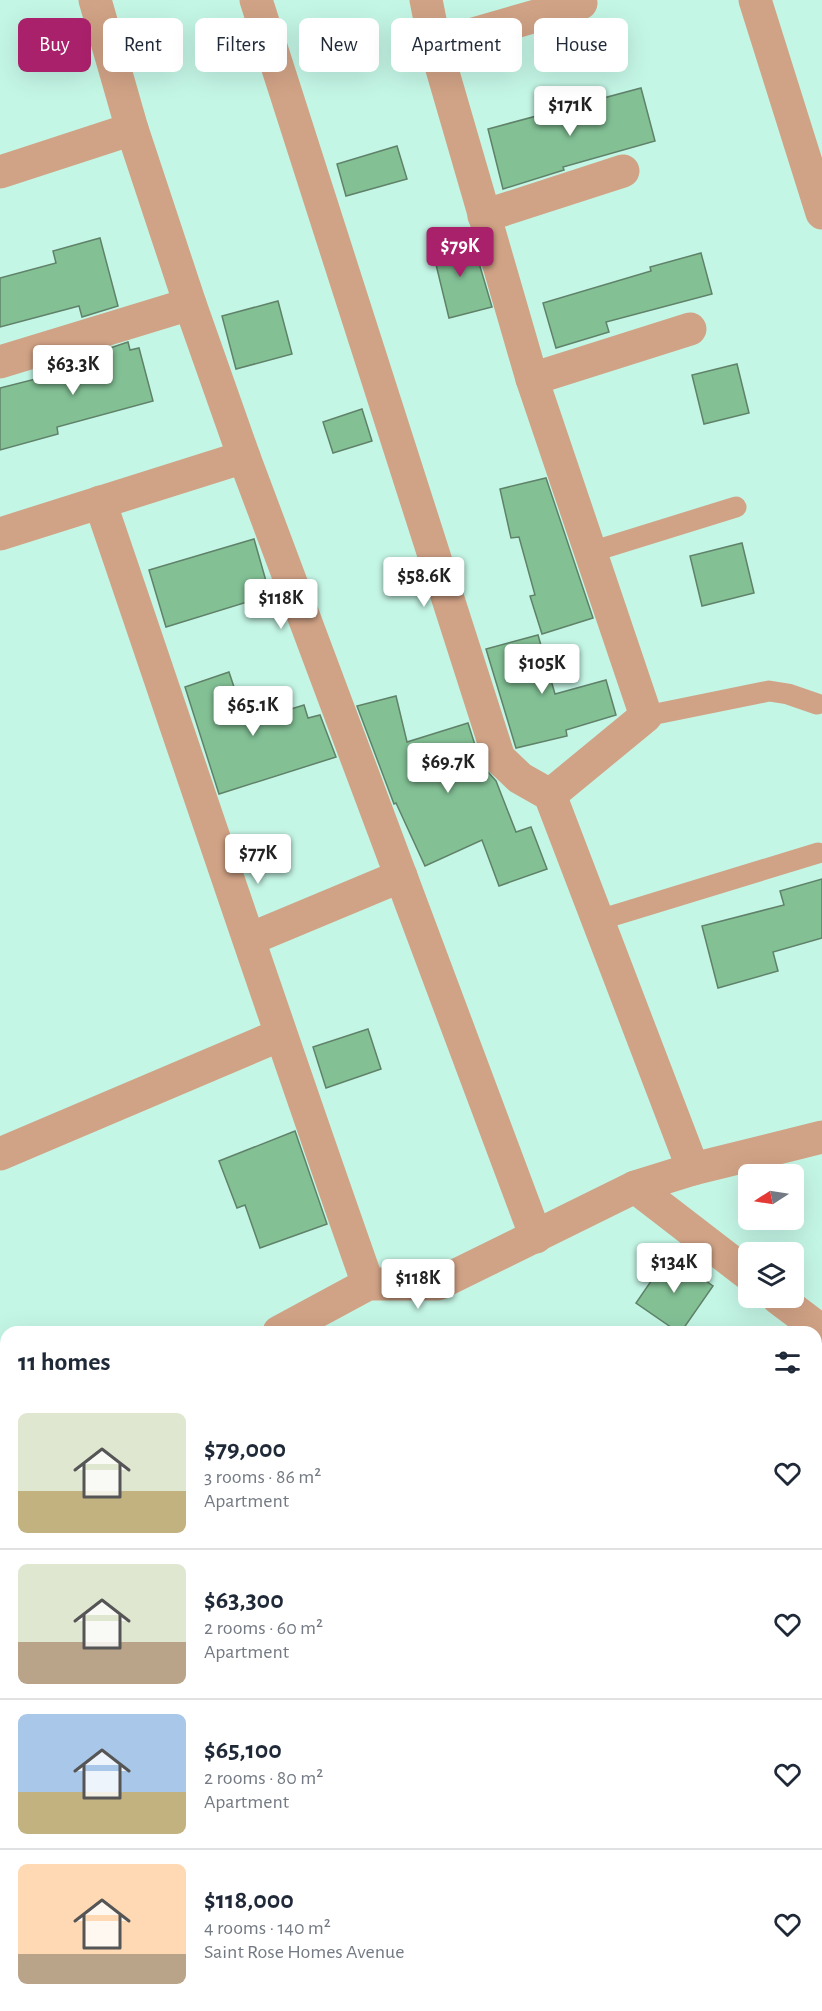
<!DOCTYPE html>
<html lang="en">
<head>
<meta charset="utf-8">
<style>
  :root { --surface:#fff; --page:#f2f2f3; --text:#1f2937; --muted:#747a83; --line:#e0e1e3; --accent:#a8216a }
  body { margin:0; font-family:"Alegreya Sans",sans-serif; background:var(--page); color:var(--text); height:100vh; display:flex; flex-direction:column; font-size:22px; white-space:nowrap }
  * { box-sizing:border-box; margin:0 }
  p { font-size:20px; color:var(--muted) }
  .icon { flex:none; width:33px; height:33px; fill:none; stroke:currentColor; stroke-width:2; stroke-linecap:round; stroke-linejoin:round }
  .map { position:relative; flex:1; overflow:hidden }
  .drawer { position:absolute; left:0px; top:1326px; width:822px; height:686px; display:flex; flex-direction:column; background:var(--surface); border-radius:18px 18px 0 0; box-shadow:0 6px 24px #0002 }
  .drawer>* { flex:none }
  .guide { position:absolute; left:18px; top:18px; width:786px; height:54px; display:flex; gap:12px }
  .needle { width:39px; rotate:258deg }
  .buttons { position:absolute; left:738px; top:1164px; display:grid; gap:12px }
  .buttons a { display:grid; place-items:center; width:66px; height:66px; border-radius:9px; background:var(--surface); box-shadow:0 6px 24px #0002; font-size:30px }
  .price { position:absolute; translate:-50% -51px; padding:0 14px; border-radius:6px; background:#fff; color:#222; font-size:20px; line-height:39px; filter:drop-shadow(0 2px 3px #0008) }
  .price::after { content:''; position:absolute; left:50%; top:36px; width:18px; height:14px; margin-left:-9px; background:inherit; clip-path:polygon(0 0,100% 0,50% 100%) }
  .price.current { background:var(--accent); color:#fff }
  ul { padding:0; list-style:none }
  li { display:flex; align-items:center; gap:18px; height:150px; padding:0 18px }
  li+li { border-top:2px solid var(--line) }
  li span { display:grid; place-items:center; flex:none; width:168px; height:120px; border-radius:9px; color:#555 }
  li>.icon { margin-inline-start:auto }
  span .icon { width:72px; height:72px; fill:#fffc; stroke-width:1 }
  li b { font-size:26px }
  h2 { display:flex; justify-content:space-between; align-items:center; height:72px; padding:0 18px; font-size:26px }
  .pill { padding:0 21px; border-radius:9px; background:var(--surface); box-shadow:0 6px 24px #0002; font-size:21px; line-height:54px }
  .pill.current { background:var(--accent); color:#fff }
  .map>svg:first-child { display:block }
</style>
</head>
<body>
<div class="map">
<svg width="822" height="2011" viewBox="0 0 822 2011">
  <rect width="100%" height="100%" fill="#c4f6e6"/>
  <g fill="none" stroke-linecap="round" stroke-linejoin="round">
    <g stroke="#9689c6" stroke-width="70">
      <path d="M 0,1797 L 6,1807"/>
      <path d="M 583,2006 L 583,2011"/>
    </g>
  </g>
  <g fill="#83c195" stroke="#5f8269" stroke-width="1.5">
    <path d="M 641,88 L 655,141 L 563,167 L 564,170 L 503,189 L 488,129 Z"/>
    <path d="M 397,146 L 407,179 L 346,196 L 337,164 Z"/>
    <path d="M 464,236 L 471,265 L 479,263 L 492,307 L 449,318 L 431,244 Z"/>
    <path d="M 100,238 L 118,306 L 82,317 L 79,306 L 0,327 L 0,278 L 56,263 L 53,251 Z"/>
    <path d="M 701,253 L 712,294 L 606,322 L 609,332 L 556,348 L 543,303 L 651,271 L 650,267 Z"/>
    <path d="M 278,301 L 292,354 L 236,369 L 222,316 Z"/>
    <path d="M 128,342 L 130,350 L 139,348 L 153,401 L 57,427 L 58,434 L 0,450 L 0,388 L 95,364 L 92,354 Z"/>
    <path d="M 737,364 L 749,413 L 704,424 L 692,375 Z"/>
    <path d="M 362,409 L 372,441 L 333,453 L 323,422 Z"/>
    <path d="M 546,478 L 593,618 L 542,634 L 530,596 L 535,595 L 519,537 L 511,538 L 500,489 Z"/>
    <path d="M 254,539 L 270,595 L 166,627 L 149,570 Z"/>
    <path d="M 742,543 L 754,593 L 702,606 L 690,556 Z"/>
    <path d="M 538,635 L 555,694 L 606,680 L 616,715 L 566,730 L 567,736 L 516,748 L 486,649 Z"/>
    <path d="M 229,672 L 246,723 L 304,705 L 308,718 L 320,715 L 336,757 L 219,794 L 185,687 Z"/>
    <path d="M 396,696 L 407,742 L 468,723 L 481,764 L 496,781 L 516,832 L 531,827 L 547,869 L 499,886 L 482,840 L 425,866 L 396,803 L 394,804 L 357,706 Z"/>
    <path d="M 822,879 L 822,938 L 773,952 L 778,971 L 718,988 L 702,926 L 784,905 L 780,891 Z"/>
    <path d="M 368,1029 L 381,1069 L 326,1088 L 313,1047 Z"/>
    <path d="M 295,1131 L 327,1224 L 260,1248 L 245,1205 L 237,1208 L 219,1161 Z"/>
    <path d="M 669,1255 L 713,1286 L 681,1332 L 678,1332 L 636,1303 Z"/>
  </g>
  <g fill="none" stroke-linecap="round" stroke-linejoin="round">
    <g stroke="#d1a386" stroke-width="21">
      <path d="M 591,552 L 736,507"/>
      <path d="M 646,716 L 769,691 L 788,694 L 817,704"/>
      <path d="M 599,920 L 818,853"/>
    </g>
    <g stroke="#d1a386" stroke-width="33">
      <path d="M 95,0 L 132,129 L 190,304 L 244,457 L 536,1237"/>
      <path d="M 256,0 L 499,758 L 520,778 L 550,795 L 693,1169"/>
      <path d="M 426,0 L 435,45 L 532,379 L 646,716 L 550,795"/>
      <path d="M 755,0 L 822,213"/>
      <path d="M 435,45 L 581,3"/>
      <path d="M 0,172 L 132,129"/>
      <path d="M 484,216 L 623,171"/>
      <path d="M 0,362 L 190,304"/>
      <path d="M 532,379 L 690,329"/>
      <path d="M 100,502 C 189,763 276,1024 368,1284"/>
      <path d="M 0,534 L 244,457"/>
      <path d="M 250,939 L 401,876"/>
      <path d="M 0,1154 L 280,1035"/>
      <path d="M 635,1187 L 748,1274"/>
      <path d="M 778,1298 L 822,1331"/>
      <path d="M 279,1332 L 368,1284 L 438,1284 L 635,1187 L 693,1169 L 822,1137"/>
      <path d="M 0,1383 L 6,1386"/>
      <path d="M 820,1725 L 822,1724"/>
    </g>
  </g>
</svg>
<div class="buttons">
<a><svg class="needle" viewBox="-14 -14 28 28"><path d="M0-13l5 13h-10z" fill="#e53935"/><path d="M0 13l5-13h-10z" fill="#747a83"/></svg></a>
<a><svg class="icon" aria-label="layers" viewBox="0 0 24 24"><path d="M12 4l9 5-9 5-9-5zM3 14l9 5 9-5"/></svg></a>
</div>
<b class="price" style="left:570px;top:137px">$171K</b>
<b class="price current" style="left:460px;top:278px">$79K</b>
<b class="price" style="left:73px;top:396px">$63.3K</b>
<b class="price" style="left:424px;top:608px">$58.6K</b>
<b class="price" style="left:281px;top:630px">$118K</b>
<b class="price" style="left:542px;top:695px">$105K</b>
<b class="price" style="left:253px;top:737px">$65.1K</b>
<b class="price" style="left:448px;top:794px">$69.7K</b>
<b class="price" style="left:258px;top:885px">$77K</b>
<b class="price" style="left:674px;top:1294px">$134K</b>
<b class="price" style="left:418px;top:1310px">$118K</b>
<div class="guide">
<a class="pill current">Buy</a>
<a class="pill">Rent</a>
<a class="pill">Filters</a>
<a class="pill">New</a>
<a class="pill">Apartment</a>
<a class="pill">House</a>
</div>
<section class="drawer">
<h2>11 homes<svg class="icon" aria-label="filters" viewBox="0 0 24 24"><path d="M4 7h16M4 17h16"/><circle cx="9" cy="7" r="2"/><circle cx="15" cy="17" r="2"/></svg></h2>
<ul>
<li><span style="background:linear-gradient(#dfe7d0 65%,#c2b280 0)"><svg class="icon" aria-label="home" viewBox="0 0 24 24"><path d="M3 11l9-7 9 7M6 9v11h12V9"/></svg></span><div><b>$79,000</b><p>3 rooms · 86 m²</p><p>Apartment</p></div><svg class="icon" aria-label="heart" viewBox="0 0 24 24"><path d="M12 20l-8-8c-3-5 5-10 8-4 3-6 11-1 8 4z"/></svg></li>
<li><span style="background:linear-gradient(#dfe7d0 65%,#b9a48a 0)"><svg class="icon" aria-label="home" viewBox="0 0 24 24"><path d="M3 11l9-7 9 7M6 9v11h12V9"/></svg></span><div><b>$63,300</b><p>2 rooms · 60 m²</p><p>Apartment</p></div><svg class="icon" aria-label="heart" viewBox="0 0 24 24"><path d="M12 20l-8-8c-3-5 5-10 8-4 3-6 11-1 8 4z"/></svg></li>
<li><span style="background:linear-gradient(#a9c7e8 65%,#c2b280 0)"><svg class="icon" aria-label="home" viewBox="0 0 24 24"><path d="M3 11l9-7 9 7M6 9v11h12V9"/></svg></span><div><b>$65,100</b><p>2 rooms · 80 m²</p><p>Apartment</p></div><svg class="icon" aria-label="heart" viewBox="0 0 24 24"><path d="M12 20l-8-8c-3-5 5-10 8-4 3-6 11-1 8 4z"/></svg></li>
<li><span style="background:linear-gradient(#ffd9b3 75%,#b9a48a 0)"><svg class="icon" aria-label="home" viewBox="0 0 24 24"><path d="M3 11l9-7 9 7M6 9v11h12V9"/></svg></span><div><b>$118,000</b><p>4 rooms · 140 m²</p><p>Saint Rose Homes Avenue</p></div><svg class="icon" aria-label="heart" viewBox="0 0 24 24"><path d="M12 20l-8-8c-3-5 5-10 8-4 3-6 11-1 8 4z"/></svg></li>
</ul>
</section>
</div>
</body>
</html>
